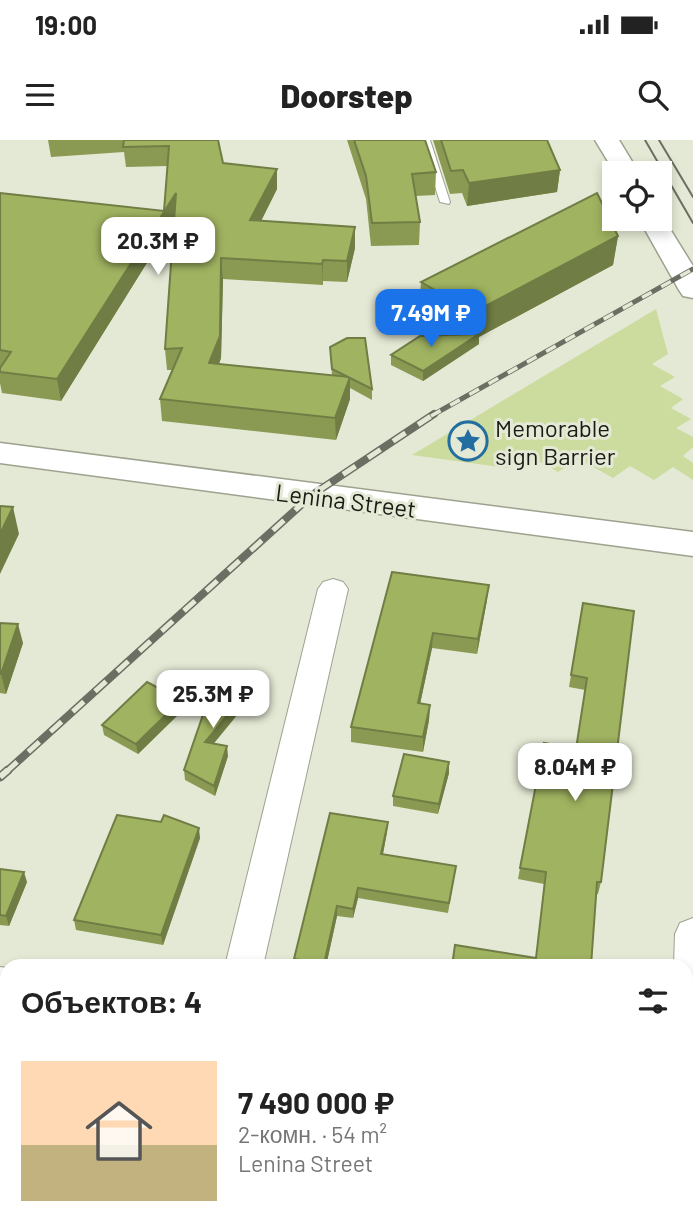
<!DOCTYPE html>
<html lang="ru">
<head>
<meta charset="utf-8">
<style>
  :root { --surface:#fff; --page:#f6f6f6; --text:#222; --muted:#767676; --line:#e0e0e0; --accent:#1a73e8 }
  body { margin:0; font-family:Barlow,sans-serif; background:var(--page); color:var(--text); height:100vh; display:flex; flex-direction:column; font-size:26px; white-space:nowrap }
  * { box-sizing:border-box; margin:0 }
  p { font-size:23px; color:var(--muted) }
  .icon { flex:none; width:38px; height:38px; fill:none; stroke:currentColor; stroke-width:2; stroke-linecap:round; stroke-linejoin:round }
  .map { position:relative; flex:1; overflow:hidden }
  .panel { position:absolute; left:0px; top:819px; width:693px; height:273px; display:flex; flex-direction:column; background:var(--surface); border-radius:21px 21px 0 0; box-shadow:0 4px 10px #0003 }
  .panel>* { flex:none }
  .tools { position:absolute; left:602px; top:21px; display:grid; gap:14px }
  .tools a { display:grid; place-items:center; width:70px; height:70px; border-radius:0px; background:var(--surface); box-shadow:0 4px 10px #0003; font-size:35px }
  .price { position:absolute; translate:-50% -60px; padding:0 16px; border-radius:14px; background:#fff; color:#222; font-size:23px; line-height:46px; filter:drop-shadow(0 2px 4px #0008) }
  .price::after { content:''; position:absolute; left:50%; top:42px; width:21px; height:16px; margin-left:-10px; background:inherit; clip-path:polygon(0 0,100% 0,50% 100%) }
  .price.current { background:var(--accent); color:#fff }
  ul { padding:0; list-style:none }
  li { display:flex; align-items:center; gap:21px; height:175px; padding:0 21px }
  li+li { border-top:2px solid var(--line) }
  li span { display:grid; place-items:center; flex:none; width:196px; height:140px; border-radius:0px; color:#555 }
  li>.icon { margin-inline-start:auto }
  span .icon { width:84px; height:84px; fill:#fffc; stroke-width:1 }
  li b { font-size:30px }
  h2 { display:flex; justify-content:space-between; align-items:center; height:84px; padding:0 21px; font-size:30px }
  .status { display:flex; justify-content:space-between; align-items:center; height:49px; padding:0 35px; background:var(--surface); direction:ltr }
  .status svg { height:19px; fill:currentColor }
  header { display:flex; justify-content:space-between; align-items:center; height:91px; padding:0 21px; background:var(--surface); font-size:32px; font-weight:800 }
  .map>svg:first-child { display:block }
</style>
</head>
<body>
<div class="status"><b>19:00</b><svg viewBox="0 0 49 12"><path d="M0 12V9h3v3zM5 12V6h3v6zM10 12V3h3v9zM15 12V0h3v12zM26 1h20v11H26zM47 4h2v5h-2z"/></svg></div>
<header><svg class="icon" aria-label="menu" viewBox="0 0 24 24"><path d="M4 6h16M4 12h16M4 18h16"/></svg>Doorstep<svg class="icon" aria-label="search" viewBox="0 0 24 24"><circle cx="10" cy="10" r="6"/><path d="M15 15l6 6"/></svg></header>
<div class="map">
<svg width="693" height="1092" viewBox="0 0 693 1092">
  <rect width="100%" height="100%" fill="#e4e9d5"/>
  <path fill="#ccdb9e" d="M 656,169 L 668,214 L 652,224 L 675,237 L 660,246 L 683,259 L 671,268 L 691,279 L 676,288 L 693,297 L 693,307 L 683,316 L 693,323 L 693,340 L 673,327 L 654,340 L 630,326 L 613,338 L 579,319 L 558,332 L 528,315 L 507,328 L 412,315 Z"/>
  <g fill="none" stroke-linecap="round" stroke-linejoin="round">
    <g stroke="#9da28f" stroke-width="2">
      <path id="lane" d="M 420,0 L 430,0 L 450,62 L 449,64 L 440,62 Z"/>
    </g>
    <g stroke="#9da28f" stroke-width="2">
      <g id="street">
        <path d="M 333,439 L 343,442 L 348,449 L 263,826 L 225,826 L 318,449 L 323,442 Z"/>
        <path d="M 693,778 L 693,956 L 686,954 L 686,826 L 674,826 L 675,794 L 680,783 Z"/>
        <path d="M 0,827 L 7,828 L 7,862 L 0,861 Z"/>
        <path d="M 150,1085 L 192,1085 L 191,1092 L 147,1092 Z"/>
      </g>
    </g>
    <g stroke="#9da28f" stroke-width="3">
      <g id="secondary">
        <path d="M 595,0 L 619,0 L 639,33 L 615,33 Z"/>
        <path d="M 660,73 L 693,126 L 693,158 L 683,156 L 679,150 L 639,79 L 660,79 Z"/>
        <path d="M 0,303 L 693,392 L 693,416 L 0,323 Z"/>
      </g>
    </g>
    <use href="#lane" fill="#fff" fill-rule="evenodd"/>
    <use href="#street" fill="#fff" fill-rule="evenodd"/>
    <use href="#secondary" fill="#fff" fill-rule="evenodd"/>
    <g stroke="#6b6e62" stroke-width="2">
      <path d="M 645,0 L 693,83"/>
      <path d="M 659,0 L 693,57"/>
    </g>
    <g stroke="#6b6e62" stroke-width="5">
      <path id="rail-far2" d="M 431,276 L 693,129"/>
    </g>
    <g stroke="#6b6e62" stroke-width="8">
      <path id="rail-far1" d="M 6,632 L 312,355 L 434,274"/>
    </g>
    <g stroke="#6b6e62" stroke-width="9">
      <path id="rail" d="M 0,637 L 8,630"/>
    </g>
    <use href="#rail-far2" stroke="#e4e9d5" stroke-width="3.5" stroke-dasharray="11" stroke-linecap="butt"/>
    <use href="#rail-far1" stroke="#e4e9d5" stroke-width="5" stroke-dasharray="15" stroke-linecap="butt"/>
    <use href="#rail" stroke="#e4e9d5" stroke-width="6" stroke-dasharray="19" stroke-linecap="butt"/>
  </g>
  <g fill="#8a9a53">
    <path d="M 48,0 L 218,0 L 223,23 L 277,29 L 277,49 L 261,81 L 355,87 L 355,108 L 347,142 L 323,141 L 323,145 L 223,139 L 221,218 L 219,224 L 332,235 L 330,207 L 372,249 L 372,260 L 350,248 L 350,259 L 336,300 L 162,281 L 160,259 L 173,230 L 167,230 L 165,209 L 174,79 L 61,261 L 2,253 L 0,243 L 0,53 L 164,71 L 168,26 L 126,27 L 124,12 L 51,17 Z"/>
    <path d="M 347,0 L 425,0 L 436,32 L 435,55 L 415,56 L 420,82 L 419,105 L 371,106 L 366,59 Z"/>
    <path d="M 433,0 L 547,0 L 560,30 L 557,52 L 467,66 L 462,53 L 450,54 Z"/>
    <path d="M 618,96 L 613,125 L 479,197 L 479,204 L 423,241 L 391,225 L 391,215 L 460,194 L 419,171 L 421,142 Z"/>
    <path d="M 392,432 L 487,460 L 477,514 L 432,508 L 420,564 L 430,565 L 429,580 L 423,612 L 351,602 L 351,587 Z"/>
    <path d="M 583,463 L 601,742 L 598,754 L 596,754 L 536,818 L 544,744 L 518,739 L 520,728 L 576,609 L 585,550 L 569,547 Z"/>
    <path d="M 0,483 L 23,503 L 6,554 L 0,553 Z"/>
    <path d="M 250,548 L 251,558 L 213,604 L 228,616 L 215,656 L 185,640 L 184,630 Z"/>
    <path d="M 183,570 L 138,614 L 104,595 L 102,585 Z"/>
    <path d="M 449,633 L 438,674 L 393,666 L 393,656 Z"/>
    <path d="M 388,682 L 387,692 L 383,714 L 456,726 L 448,773 L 358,758 L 353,778 L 337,776 L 326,826 L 294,826 L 294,819 Z"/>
    <path d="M 200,698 L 163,805 L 76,790 L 74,780 Z"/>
    <path d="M 0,729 L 27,742 L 9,786 L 0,785 Z"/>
    <path d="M 7,921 L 7,1085 L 69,1085 L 66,1092 L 0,1092 L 6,997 L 0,995 L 0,935 L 2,936 Z"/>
    <path d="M 402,1085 L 686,1085 L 693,1092 L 433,1092 Z"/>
  </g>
  <g fill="#707d44">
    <path d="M 277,29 L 277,49 L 251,101 L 250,80 Z"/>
    <path d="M 560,30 L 557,52 L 467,66 L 469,43 Z"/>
    <path d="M 176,53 L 178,73 L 61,261 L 57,239 Z"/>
    <path d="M 355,87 L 355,108 L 347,142 L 347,121 Z"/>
    <path d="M 618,96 L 613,125 L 479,197 L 479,204 L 423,241 L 423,231 L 476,196 L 478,170 Z"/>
    <path d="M 221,118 L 223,139 L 221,218 L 211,244 L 209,223 Z"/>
    <path d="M 323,120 L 323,145 L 322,124 Z"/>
    <path d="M 350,237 L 350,259 L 336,300 L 335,278 Z"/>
    <path d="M 13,367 L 19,394 L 0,434 L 0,394 Z"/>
    <path d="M 489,445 L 487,460 L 477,514 L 478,499 Z"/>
    <path d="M 18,484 L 23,503 L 6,554 L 1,534 Z"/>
    <path d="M 433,493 L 432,508 L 417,578 L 418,563 Z"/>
    <path d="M 250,548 L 251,558 L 206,613 L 205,602 Z"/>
    <path d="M 181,560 L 183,570 L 138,614 L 136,604 Z"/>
    <path d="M 430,565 L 429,580 L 423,612 L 423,597 Z"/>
    <path d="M 227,606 L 228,616 L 215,656 L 214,646 Z"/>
    <path d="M 449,622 L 449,633 L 438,674 L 439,664 Z"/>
    <path d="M 388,682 L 387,692 L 381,724 L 381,714 Z"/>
    <path d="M 199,688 L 200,698 L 163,805 L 161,795 Z"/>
    <path d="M 24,732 L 27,742 L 9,786 L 6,776 Z"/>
    <path d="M 358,748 L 358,758 L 353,778 L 353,769 Z"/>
    <path d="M 337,766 L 337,776 L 326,826 L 324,826 Z"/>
    <path d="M 61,1085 L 69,1085 L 66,1092 L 58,1092 Z"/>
  </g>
  <g fill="#a0b361" stroke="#707d44" stroke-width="2">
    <path d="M 124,0 L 218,0 L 223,23 L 277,29 L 250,80 L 355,87 L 347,121 L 323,120 L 322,124 L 221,118 L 220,196 L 209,223 L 350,237 L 335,278 L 160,259 L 182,208 L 165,209 L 176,53 L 57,239 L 0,232 L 0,228 L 11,212 L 0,210 L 0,53 L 164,71 L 169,6 L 123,7 Z"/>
    <path d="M 354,0 L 425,0 L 436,32 L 412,34 L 420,82 L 372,83 L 366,36 Z"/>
    <path d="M 441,0 L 547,0 L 560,30 L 469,43 L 463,30 L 451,31 Z"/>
    <path d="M 597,53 L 618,96 L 478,170 L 470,170 L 421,142 Z"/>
    <path d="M 479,194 L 423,231 L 391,215 L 420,196 Z"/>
    <path d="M 347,198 L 365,198 L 372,249 L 332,229 L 330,207 Z"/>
    <path d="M 0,366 L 13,367 L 0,394 Z"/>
    <path d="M 392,432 L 489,445 L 478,499 L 433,493 L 418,563 L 430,565 L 423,597 L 351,587 Z"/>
    <path d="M 583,463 L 634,471 L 601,742 L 597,742 L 591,826 L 452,826 L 455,805 L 536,818 L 546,732 L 520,728 L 544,603 L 576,609 L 587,538 L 571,535 Z"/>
    <path d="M 0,483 L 18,484 L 1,534 L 0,534 Z"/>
    <path d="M 217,534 L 250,548 L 205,602 L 227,606 L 214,646 L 184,630 Z"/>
    <path d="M 147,542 L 181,560 L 136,604 L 102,585 Z"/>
    <path d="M 404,614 L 449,622 L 439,664 L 393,656 Z"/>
    <path d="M 330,673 L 388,682 L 381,714 L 456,726 L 449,763 L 358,748 L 353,769 L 337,766 L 324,824 L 294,819 Z"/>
    <path d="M 117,675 L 161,682 L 164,675 L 199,688 L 161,795 L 74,780 Z"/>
    <path d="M 0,729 L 24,732 L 6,776 L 0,775 Z"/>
    <path d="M 7,921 L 7,987 L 0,985 L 0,935 L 2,936 Z"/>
    <path d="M 7,995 L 7,1085 L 61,1085 L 58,1092 L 0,1092 L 0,1012 Z"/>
    <path d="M 686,1036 L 693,1040 L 693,1092 L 590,1092 L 579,1088 L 578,1092 L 532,1092 L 500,1085 L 686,1085 Z"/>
    <path d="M 233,1085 L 342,1085 L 340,1092 L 231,1092 Z"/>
  </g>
  <defs>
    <g id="sight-ring" transform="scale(2.0125)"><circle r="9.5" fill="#e4e9d5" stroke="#236ea1" stroke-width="1.5"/><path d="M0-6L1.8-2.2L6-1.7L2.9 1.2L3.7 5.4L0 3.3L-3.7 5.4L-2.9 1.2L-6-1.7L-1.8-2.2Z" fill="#236ea1"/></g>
  </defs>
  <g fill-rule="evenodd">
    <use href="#sight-ring" x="468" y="301"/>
  </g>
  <g text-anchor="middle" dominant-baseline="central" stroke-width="6" stroke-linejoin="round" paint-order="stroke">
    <g font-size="24" fill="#191b14" stroke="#e4e9d5" text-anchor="start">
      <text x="495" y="287">Memorable<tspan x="495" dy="28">sign Barrier</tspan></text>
    </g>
    <g font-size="24" fill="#191b14" stroke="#e4e9d5">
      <text transform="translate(346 360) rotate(7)">Lenina Street</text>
    </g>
  </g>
</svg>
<div class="tools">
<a><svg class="icon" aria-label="locate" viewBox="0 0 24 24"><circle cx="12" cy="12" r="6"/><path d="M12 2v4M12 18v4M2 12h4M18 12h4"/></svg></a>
</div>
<b class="price" style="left:158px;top:137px">20.3M ₽</b>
<b class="price current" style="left:431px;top:209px">7.49M ₽</b>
<b class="price" style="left:213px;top:590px">25.3M ₽</b>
<b class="price" style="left:575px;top:663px">8.04M ₽</b>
<section class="panel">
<h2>Объектов: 4<svg class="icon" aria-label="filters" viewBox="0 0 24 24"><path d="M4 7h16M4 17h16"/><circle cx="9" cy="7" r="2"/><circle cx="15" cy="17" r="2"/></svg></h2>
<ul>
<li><span style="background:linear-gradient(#ffd9b3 60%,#c2b280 0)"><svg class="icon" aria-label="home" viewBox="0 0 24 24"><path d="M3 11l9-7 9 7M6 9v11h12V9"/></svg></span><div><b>7 490 000 ₽</b><p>2-комн. · 54 m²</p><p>Lenina Street</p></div></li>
</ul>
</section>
</div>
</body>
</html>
